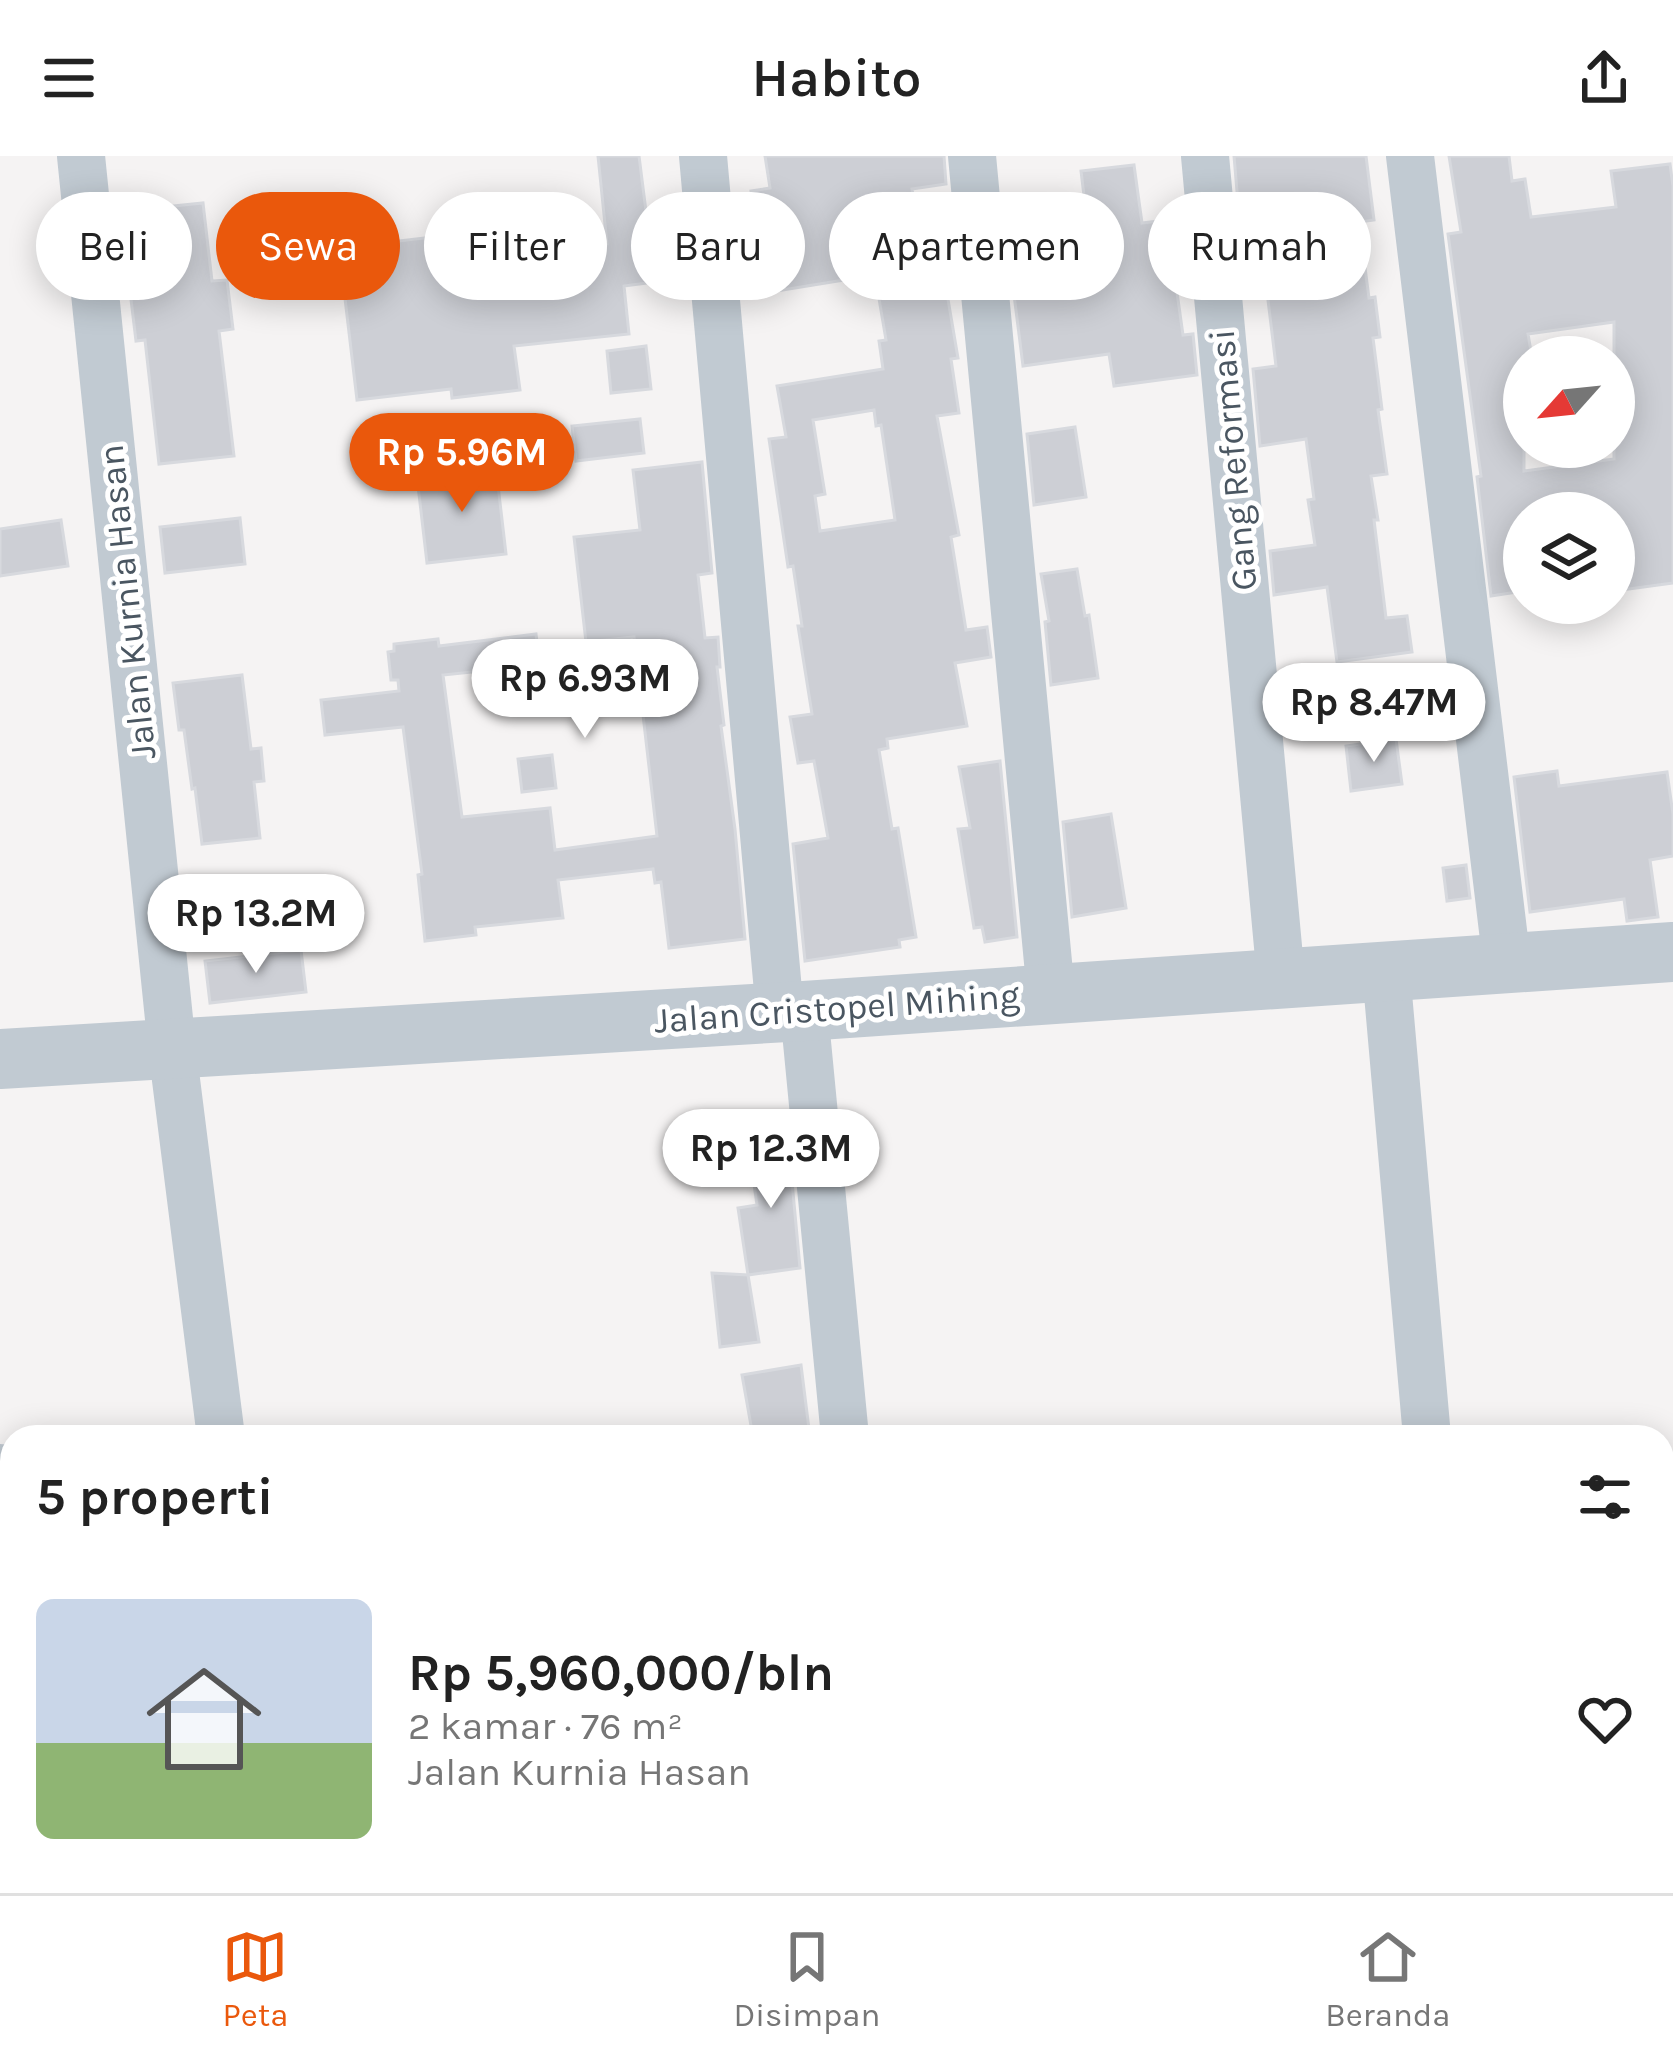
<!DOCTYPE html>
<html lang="id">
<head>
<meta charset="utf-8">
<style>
  :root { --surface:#fff; --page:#f2f2f2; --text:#222; --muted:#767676; --line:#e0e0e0; --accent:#ea580c }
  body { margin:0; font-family:Karla,sans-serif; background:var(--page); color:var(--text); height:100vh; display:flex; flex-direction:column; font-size:45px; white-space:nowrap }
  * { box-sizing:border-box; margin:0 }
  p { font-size:39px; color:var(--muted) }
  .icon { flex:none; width:66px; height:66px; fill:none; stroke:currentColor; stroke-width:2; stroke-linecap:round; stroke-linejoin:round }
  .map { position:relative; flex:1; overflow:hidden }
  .details { position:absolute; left:0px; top:1269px; width:1674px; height:468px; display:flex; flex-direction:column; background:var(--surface); border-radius:36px 36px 0 0; box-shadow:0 6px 30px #0003 }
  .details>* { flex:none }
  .banner { position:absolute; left:36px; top:36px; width:1602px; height:108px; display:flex; gap:24px }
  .needle { width:78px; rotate:243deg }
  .controls { position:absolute; left:1503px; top:180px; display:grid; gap:24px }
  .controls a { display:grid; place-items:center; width:132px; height:132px; border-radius:50%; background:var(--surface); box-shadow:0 6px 30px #0003; font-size:60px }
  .price { position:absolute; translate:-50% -102px; padding:0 27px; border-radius:42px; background:#fff; color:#222; font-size:39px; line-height:78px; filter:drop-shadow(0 3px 6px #0008) }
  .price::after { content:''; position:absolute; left:50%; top:72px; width:36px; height:27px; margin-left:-18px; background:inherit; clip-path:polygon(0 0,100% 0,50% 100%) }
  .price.selected { background:var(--accent); color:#fff }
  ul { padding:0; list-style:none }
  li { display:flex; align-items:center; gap:36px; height:300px; padding:0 36px }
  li+li { border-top:3px solid var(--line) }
  li span { display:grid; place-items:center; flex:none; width:336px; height:240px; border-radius:18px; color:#555 }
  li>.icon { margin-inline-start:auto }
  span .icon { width:144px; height:144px; fill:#fffc; stroke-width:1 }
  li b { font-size:51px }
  h2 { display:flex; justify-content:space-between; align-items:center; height:144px; padding:0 36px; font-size:51px }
  .chip { padding:0 42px; border-radius:54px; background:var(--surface); box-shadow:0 6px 30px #0003; font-size:42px; line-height:108px }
  .chip.selected { background:var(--accent); color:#fff }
  header { display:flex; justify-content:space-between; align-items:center; height:156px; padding:0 36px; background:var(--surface); font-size:54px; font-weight:600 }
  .menu { display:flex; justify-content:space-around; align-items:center; height:168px; border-top:3px solid var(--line); background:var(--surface); font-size:33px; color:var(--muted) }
  .menu a { display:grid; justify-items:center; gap:6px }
  .menu .selected { color:var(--accent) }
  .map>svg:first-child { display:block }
</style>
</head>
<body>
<header><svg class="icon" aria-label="menu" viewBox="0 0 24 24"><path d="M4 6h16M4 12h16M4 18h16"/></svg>Habito<svg class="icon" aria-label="share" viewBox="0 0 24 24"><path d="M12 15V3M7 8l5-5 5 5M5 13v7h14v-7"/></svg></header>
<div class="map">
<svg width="1673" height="1737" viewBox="0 0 1673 1737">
  <rect width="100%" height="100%" fill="#f5f3f3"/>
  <g fill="#cdcfd5" stroke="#d7d9de" stroke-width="3" fill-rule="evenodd">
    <path d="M 598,0 L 639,0 L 655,126 L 624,130 L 629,178 L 514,190 L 520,234 L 452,242 L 451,233 L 357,244 L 339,92 L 433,81 L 432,68 L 499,60 L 504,100 L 607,88 Z"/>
    <path d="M 765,0 L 944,0 L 946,28 L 912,33 L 924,111 L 942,108 L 958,202 L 951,203 L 959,257 L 937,260 L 959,379 L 951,381 L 966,474 L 987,471 L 991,501 L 955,507 L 967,570 L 887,583 L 888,592 L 879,594 L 892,673 L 898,672 L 916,781 L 899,784 L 900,791 L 805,805 L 793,688 L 828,682 L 814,605 L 798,607 L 790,561 L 812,558 L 798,470 L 802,470 L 793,410 L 788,411 L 769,283 L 786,281 L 777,230 L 883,213 L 879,185 L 886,184 L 875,119 L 764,137 L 757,92 L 761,91 L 751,35 L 770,32 ZM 874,254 L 876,270 L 881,269 L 895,364 L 820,375 L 815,340 L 825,338 L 813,264 Z"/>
    <path d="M 1234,0 L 1366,0 L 1374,64 L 1359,66 L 1369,142 L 1375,141 L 1380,181 L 1373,182 L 1382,253 L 1378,254 L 1387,318 L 1371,320 L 1378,364 L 1374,364 L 1386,462 L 1407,460 L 1412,496 L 1337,506 L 1327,431 L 1274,439 L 1270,395 L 1315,389 L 1308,344 L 1314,343 L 1306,283 L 1260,290 L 1253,213 L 1276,210 L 1263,103 L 1243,106 Z"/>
    <path d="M 1449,0 L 1509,0 L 1512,25 L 1525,23 L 1531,61 L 1616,51 L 1611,15 L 1670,8 L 1673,30 L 1673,427 L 1614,435 L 1614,357 L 1524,357 L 1524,435 L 1491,440 L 1477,321 L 1481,320 L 1448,78 L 1461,76 ZM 1614,166 L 1614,303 L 1524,315 L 1524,201 L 1532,201 L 1528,178 Z"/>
    <path d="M 1134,9 L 1142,67 L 1182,62 L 1187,113 L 1174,115 L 1183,179 L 1193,178 L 1197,219 L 1114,230 L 1109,198 L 1023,210 L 1011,115 L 1072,106 L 1071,100 L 1091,97 L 1081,15 Z"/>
    <path d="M 203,47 L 212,125 L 227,124 L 233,173 L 219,175 L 234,300 L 159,308 L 145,184 L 136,185 L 126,102 L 120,103 L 115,56 Z"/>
    <path d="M 646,190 L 651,233 L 611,237 L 607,195 Z"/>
    <path d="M 640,263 L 644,297 L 576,305 L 572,270 Z"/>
    <path d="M 1075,271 L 1086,341 L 1034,349 L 1027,278 Z"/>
    <path d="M 702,306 L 712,417 L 698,419 L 705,482 L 718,481 L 720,511 L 717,511 L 724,569 L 721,570 L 735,673 L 745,783 L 669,792 L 661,726 L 655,727 L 653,713 L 558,724 L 563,762 L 475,771 L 476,779 L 425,785 L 418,719 L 422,718 L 403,571 L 325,579 L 321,544 L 399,535 L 398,524 L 391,524 L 388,496 L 394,495 L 394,488 L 438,483 L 439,490 L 536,478 L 540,509 L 443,519 L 462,661 L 550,652 L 555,694 L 657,680 L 634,481 L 586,486 L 574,381 L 640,374 L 633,314 Z"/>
    <path d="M 496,312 L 506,398 L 427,407 L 417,321 Z"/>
    <path d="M 240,362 L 245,408 L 165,417 L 160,371 Z"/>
    <path d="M 61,364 L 68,410 L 0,420 L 0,373 Z"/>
    <path d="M 1077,413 L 1085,460 L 1089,459 L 1098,522 L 1051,529 L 1045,466 L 1049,465 L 1041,418 Z"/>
    <path d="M 242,519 L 251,593 L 261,592 L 264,625 L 254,626 L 260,682 L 202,688 L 195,632 L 192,633 L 184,574 L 179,574 L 173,527 Z"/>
    <path d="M 1396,583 L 1402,628 L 1351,635 L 1346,590 Z"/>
    <path d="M 552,599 L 556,632 L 522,636 L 518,603 Z"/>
    <path d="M 1000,605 L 1017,781 L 985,786 L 982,771 L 974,772 L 958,673 L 970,672 L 959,611 Z"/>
    <path d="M 1557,615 L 1559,630 L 1667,616 L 1673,658 L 1673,700 L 1650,704 L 1658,761 L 1627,765 L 1624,743 L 1530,756 L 1514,621 Z"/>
    <path d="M 1111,658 L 1126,752 L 1072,761 L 1063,666 Z"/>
    <path d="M 1466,709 L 1470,742 L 1447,745 L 1443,712 Z"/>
    <path d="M 301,794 L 306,836 L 210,847 L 205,805 Z"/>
    <path d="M 788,982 L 800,1112 L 748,1119 L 738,1052 L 757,1049 L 748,987 Z"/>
    <path d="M 712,1117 L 748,1119 L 759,1186 L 720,1191 Z"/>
    <path d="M 801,1209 L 810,1281 L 753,1281 L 742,1219 Z"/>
  </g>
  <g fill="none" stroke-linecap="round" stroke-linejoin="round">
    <g stroke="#c1cad2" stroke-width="48">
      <path d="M 81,0 L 172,892 L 221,1281"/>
      <path d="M 703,0 L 780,857"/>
      <path d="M 972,0 L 1051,838"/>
      <path d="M 1205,0 L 1281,823"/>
      <path d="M 1410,0 L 1507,808"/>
      <path d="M 1386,815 L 1427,1281"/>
      <path d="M 804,855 L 845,1281"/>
      <path d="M 0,1312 L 12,1397"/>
      <path d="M 58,1725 L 60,1737"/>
      <path d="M 278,1725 L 279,1737"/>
      <path d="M 887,1725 L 889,1737"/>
      <path d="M 1463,1725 L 1464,1737"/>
    </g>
    <path stroke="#c1cad2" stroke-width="60" d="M 0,903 L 804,855 L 1673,796"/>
  </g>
  <g text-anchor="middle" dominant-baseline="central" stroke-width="10" stroke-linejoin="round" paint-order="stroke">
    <g font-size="36" fill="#4a5661" stroke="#fff">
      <text transform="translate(1233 304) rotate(-95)">Gang Reformasi</text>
      <text transform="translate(127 446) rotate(-96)">Jalan Kurnia Hasan</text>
      <text transform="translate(837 852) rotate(-4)">Jalan Cristopel Mihing</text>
    </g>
  </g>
</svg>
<div class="controls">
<a><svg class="needle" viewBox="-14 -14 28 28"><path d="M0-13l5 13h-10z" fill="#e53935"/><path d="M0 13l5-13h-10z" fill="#767676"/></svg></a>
<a><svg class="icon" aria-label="layers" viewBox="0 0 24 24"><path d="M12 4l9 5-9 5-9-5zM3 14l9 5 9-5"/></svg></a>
</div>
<b class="price selected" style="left:462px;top:359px">Rp 5.96M</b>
<b class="price" style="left:585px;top:585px">Rp 6.93M</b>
<b class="price" style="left:1374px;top:609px">Rp 8.47M</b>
<b class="price" style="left:256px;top:820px">Rp 13.2M</b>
<b class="price" style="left:771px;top:1055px">Rp 12.3M</b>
<div class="banner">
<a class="chip">Beli</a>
<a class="chip selected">Sewa</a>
<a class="chip">Filter</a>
<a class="chip">Baru</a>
<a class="chip">Apartemen</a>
<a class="chip">Rumah</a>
</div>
<section class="details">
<h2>5 properti<svg class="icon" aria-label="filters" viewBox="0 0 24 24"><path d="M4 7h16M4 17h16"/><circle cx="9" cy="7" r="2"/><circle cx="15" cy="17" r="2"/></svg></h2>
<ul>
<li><span style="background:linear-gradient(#c9d6e8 60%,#8fb573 0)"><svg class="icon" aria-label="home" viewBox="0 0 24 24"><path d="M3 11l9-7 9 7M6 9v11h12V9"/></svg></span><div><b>Rp 5,960,000/bln</b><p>2 kamar · 76 m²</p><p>Jalan Kurnia Hasan</p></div><svg class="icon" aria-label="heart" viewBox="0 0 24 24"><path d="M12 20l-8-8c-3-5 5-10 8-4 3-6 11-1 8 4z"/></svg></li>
</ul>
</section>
</div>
<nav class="menu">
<a class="selected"><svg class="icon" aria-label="map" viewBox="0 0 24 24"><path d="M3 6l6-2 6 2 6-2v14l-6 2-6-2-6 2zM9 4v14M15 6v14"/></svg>Peta</a>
<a><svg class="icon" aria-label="saved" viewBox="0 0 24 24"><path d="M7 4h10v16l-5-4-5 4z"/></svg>Disimpan</a>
<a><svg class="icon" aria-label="home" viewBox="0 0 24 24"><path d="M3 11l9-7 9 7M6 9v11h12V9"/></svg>Beranda</a>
</nav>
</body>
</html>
